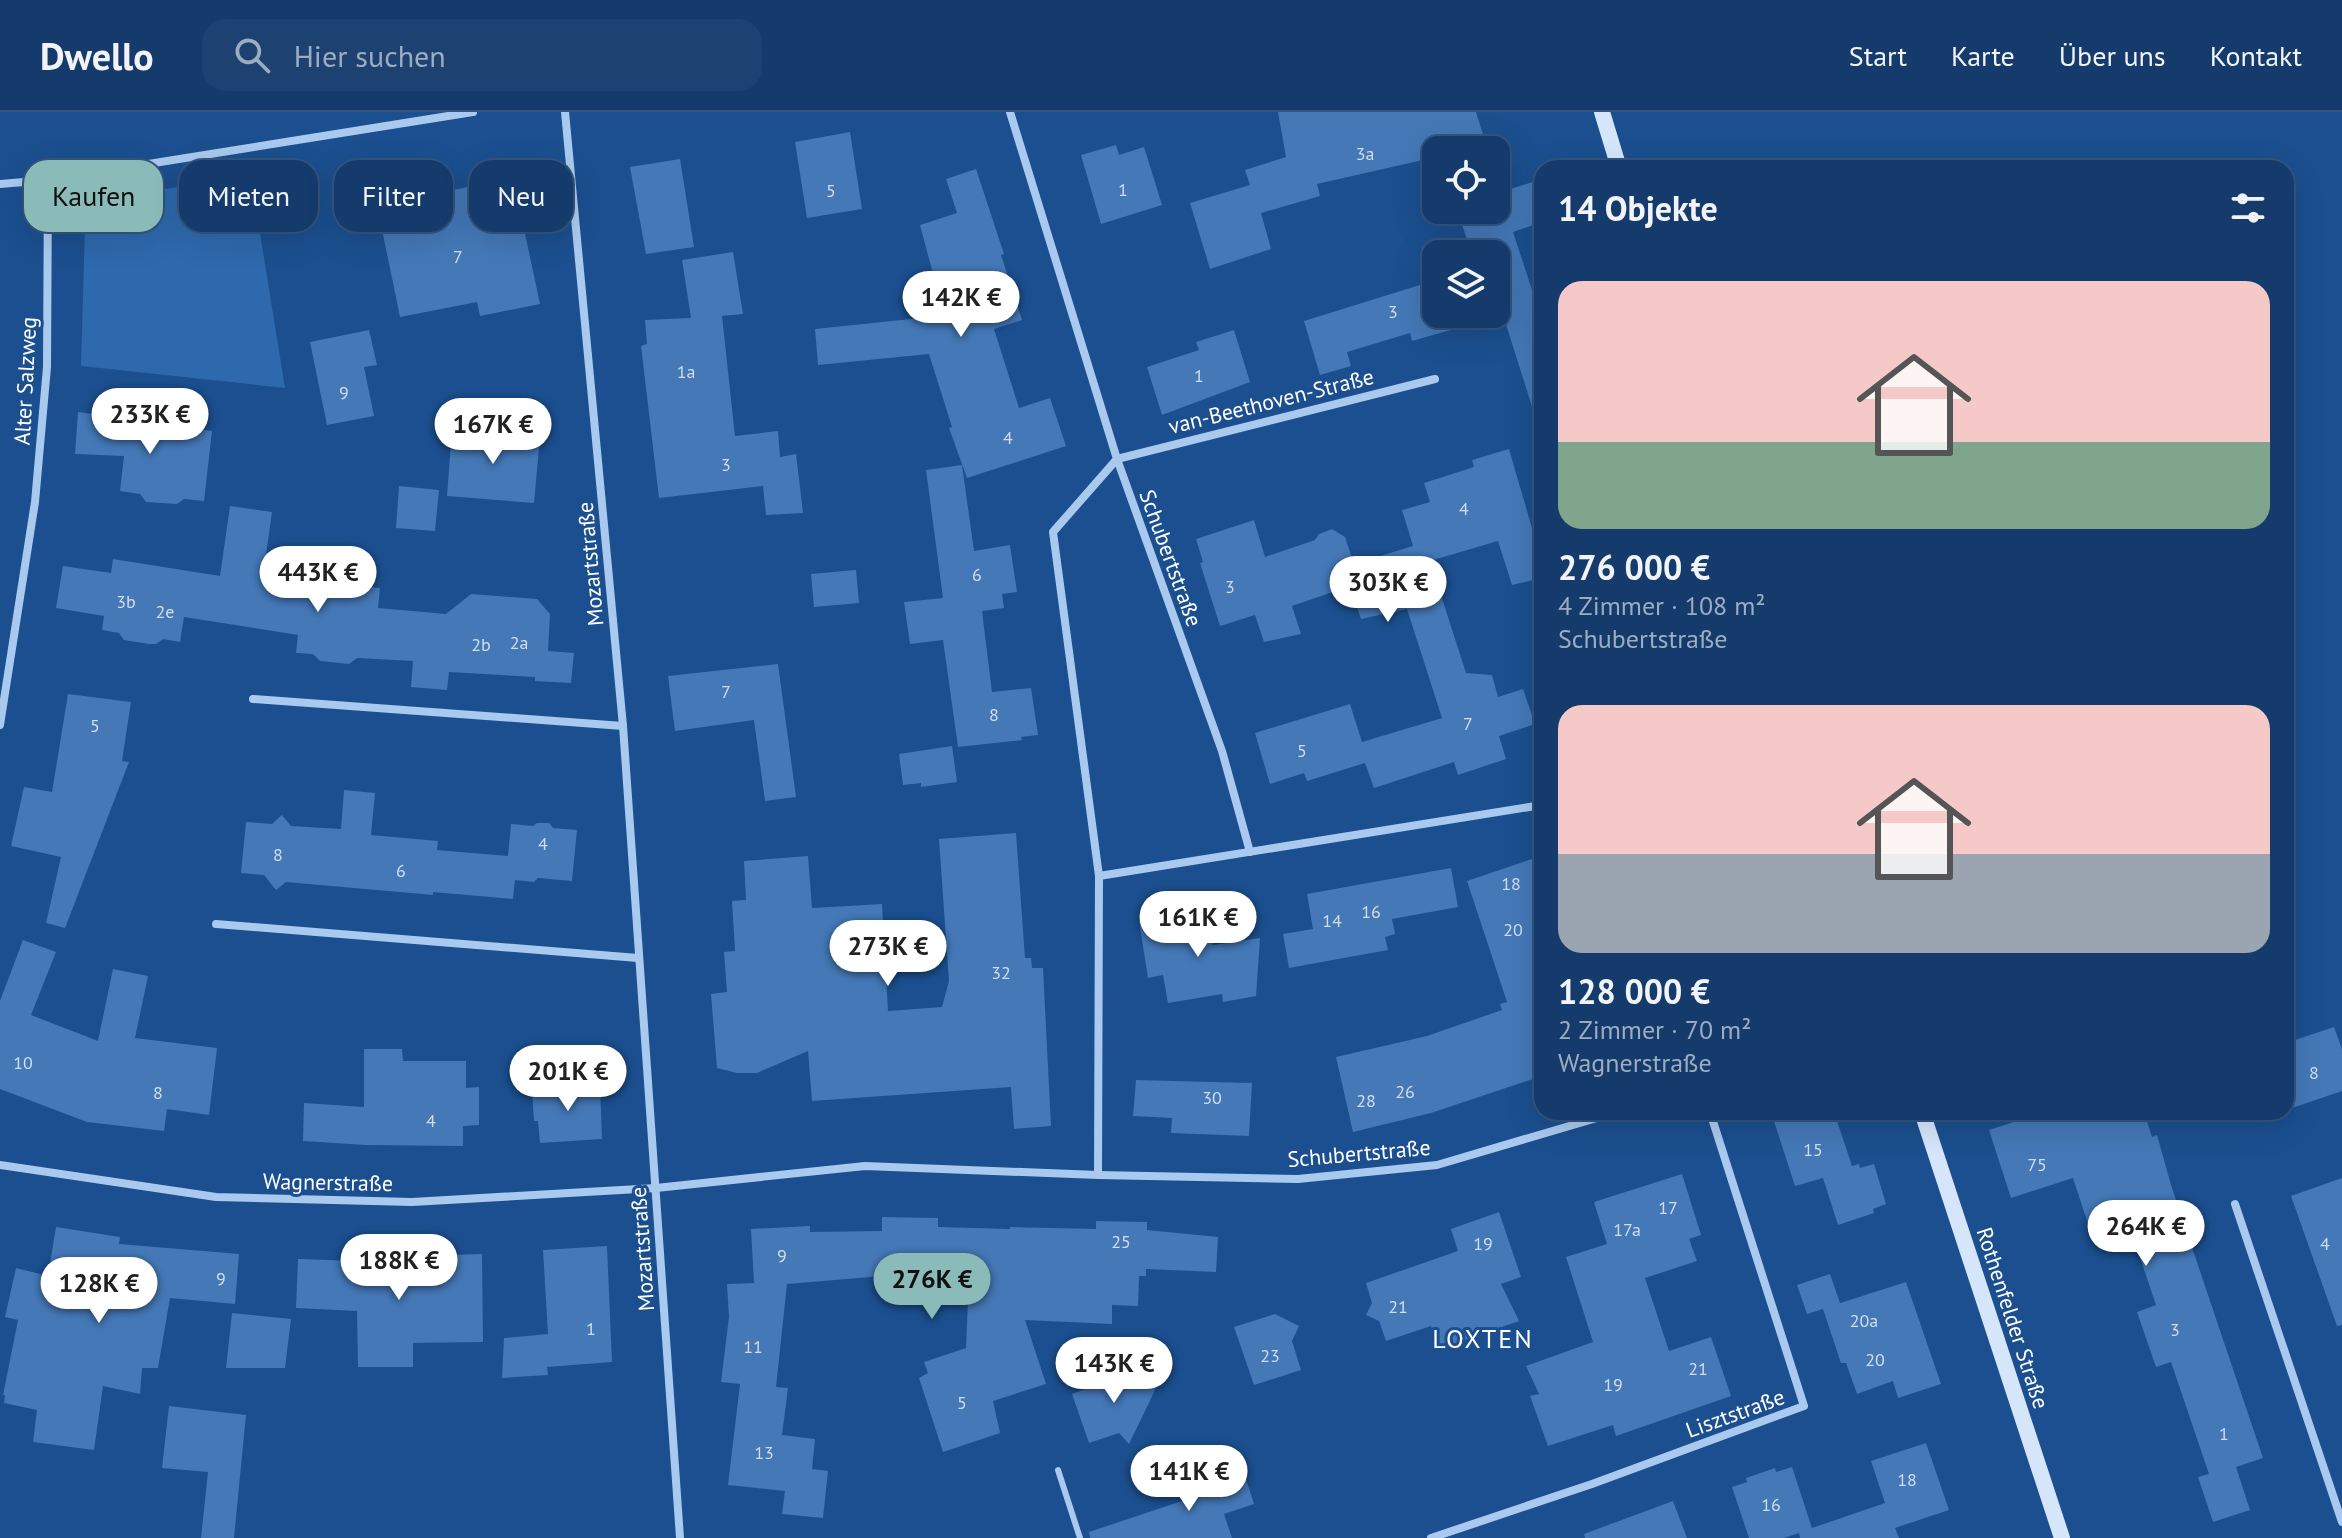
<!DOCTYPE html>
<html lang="de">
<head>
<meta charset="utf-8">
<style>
  :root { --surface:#143b6b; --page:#1d4271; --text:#f1f3f6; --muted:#9dadc1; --line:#33557e; --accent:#8bbbb9 }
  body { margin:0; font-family:"PT Sans",sans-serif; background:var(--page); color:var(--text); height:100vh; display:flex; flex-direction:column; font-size:30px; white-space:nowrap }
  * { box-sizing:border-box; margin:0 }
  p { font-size:26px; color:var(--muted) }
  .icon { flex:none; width:44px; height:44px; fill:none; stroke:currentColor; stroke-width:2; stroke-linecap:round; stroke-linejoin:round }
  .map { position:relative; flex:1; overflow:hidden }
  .sheet { position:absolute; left:1534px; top:48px; width:760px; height:960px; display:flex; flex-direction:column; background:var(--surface); border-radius:24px; box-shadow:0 8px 32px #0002,0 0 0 2px var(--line) }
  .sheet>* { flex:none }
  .banner { position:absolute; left:24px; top:48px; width:760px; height:72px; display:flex; gap:16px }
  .controls { position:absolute; left:1422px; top:24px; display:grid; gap:16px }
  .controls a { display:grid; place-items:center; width:88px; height:88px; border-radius:16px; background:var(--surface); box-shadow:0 8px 32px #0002,0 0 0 2px var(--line); font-size:40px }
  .price { position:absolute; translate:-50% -68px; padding:0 18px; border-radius:28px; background:#fff; color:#222; font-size:26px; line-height:52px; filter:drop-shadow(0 2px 4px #0008) }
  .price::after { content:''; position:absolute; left:50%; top:48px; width:24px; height:18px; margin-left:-12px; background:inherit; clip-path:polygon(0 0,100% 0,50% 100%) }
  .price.active { background:var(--accent); color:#111 }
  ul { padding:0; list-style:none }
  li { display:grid; align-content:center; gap:16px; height:424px; padding:0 24px }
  li span { display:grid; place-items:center; height:248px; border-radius:24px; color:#555 }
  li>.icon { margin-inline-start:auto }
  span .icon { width:144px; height:144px; fill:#fffc; stroke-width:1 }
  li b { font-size:34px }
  h2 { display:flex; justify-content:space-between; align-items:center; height:96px; padding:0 24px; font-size:34px }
  .pill { padding:0 28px; border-radius:24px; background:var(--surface); box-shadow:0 8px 32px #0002,0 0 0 2px var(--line); font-size:28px; line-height:72px }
  .pill.active { background:var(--accent); color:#111 }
  header { display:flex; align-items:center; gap:48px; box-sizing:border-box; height:112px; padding:0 40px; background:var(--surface); border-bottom:2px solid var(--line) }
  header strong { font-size:38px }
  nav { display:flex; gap:44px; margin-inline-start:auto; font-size:28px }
  .search { width:560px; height:72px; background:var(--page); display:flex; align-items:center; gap:20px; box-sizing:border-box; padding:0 28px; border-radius:24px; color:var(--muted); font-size:30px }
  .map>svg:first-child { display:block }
</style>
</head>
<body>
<header>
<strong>Dwello</strong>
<div class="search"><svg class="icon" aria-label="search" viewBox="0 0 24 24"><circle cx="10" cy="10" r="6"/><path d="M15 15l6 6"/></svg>Hier suchen</div>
<nav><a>Start</a><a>Karte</a><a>Über uns</a><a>Kontakt</a></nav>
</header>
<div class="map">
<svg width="2342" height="1426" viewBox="0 0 2342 1426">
  <rect width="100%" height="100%" fill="#1b4f8f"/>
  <path fill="#2e69ad" d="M 259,63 L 260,121 L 285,276 L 81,254 L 85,114 L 112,85 Z"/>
  <g fill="#4478b7">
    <path d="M 1278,0 L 1476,0 L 1488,38 L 1436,38 L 1436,45 L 1317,72 L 1320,84 L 1261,101 L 1271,137 L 1210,157 L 1190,91 L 1250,73 L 1245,58 L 1286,45 Z"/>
    <path d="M 850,20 L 862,97 L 807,106 L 795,30 Z"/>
    <path d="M 1116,33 L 1119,43 L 1144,35 L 1162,93 L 1101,112 L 1081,43 Z"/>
    <path d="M 680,47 L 694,135 L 646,142 L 630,55 Z"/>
    <path d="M 976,57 L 1004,142 L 1001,143 L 1022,208 L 994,217 L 1019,296 L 1050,286 L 1066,334 L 967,366 L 949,316 L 952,315 L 929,242 L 818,253 L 815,217 L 921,206 L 915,181 L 936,173 L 920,113 L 957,101 L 946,67 Z"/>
    <path d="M 1496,64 L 1501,80 L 1542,67 L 1542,110 L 1513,120 L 1535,187 L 1542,185 L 1542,303 L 1535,304 L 1503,203 L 1412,229 L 1410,221 L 1347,240 L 1351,254 L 1320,263 L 1304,209 L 1436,168 L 1436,202 L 1496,202 L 1496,142 L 1472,142 L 1457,98 L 1496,98 Z"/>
    <path d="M 513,65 L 540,192 L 480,204 L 477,190 L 400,205 L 378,98 L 455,82 L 454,78 Z"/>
    <path d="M 733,140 L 743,202 L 722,204 L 735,324 L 778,319 L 780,345 L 796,342 L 803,401 L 766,403 L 763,374 L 659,386 L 641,234 L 647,232 L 645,208 L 691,206 L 682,148 Z"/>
    <path d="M 369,218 L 377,253 L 364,255 L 374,304 L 327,313 L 310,230 Z"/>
    <path d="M 1234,218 L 1250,270 L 1162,303 L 1147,255 L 1199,238 L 1196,230 Z"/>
    <path d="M 78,300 L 212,319 L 204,389 L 184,387 L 177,392 L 146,390 L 140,382 L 120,379 L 124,344 L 75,342 Z"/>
    <path d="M 452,318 L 540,325 L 534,391 L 447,384 Z"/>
    <path d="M 1509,337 L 1534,423 L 1542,420 L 1542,466 L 1512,473 L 1498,429 L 1430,449 L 1466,561 L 1492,563 L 1498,585 L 1523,577 L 1535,612 L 1499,624 L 1506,647 L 1458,663 L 1454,650 L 1374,676 L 1365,651 L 1307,669 L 1304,661 L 1270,672 L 1255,621 L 1350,592 L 1362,630 L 1442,606 L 1407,497 L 1361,507 L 1350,474 L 1292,494 L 1301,522 L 1264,530 L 1255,503 L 1220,514 L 1200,451 L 1203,450 L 1196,427 L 1254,408 L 1265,445 L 1315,428 L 1319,422 L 1332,417 L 1345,425 L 1354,452 L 1413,434 L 1402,398 L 1430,390 L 1424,371 L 1474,355 L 1472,348 Z"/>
    <path d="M 962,353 L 974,439 L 1010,433 L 1017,480 L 1002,482 L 1004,496 L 982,499 L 992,580 L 1031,576 L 1038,623 L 1021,625 L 1022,628 L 958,635 L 943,528 L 910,532 L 904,490 L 943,486 L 926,358 Z"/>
    <path d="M 399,374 L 439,378 L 435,419 L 396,416 Z"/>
    <path d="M 230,394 L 272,400 L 265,450 L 289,454 L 287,467 L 380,476 L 378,496 L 446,502 L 471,482 L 537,487 L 550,502 L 548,539 L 574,541 L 571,571 L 535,569 L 535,565 L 449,560 L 447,578 L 411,575 L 413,549 L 357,546 L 349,552 L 320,549 L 313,542 L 296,541 L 298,523 L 184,505 L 180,530 L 163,527 L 156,532 L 149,532 L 124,528 L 119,521 L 102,518 L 104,504 L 56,496 L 63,454 L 111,461 L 113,447 L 220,464 Z"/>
    <path d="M 856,458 L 859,491 L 814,495 L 811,462 Z"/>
    <path d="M 778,552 L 796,685 L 765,689 L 754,608 L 675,619 L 668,564 Z"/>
    <path d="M 68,582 L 131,590 L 122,649 L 129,650 L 65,816 L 46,811 L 61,745 L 11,734 L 24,675 L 52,680 Z"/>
    <path d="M 952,634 L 957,670 L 921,675 L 921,671 L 903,673 L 899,642 Z"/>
    <path d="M 344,678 L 375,681 L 371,723 L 438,729 L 437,738 L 508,744 L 511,712 L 533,714 L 537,711 L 549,711 L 553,716 L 577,718 L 572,769 L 538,766 L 534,770 L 515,768 L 513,787 L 433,780 L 433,783 L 286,770 L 276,778 L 264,763 L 241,761 L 246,710 L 272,712 L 282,703 L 291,714 L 341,717 Z"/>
    <path d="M 1016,721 L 1025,846 L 1031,846 L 1032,856 L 1043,856 L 1051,1014 L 1014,1017 L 1011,975 L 812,989 L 808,939 L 757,961 L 737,961 L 717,956 L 711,882 L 727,880 L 724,840 L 735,839 L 732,789 L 746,788 L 744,749 L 808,744 L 812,796 L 882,792 L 888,899 L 942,895 L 949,869 L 939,727 Z"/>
    <path d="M 1532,747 L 1542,778 L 1542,964 L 1431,1001 L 1353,1020 L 1336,945 L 1427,924 L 1502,898 L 1500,892 L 1507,890 L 1467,769 Z"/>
    <path d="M 1451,756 L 1458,795 L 1392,807 L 1395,822 L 1385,825 L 1388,838 L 1289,856 L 1283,822 L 1313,817 L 1307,782 Z"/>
    <path d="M 1207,797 L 1213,833 L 1260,826 L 1256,884 L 1223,890 L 1222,882 L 1168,891 L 1163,863 L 1148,866 L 1139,809 Z"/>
    <path d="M 23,828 L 56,840 L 31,903 L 98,929 L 113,857 L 148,864 L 135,926 L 217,936 L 209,1003 L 167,997 L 164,1019 L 87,1010 L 0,977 L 0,889 Z"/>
    <path d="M 2334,915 L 2342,937 L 2342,979 L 2286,998 L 2286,931 Z"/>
    <path d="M 364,937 L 402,937 L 403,949 L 466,949 L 466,976 L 479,975 L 479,1013 L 463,1014 L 463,1034 L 365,1033 L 303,1029 L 304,991 L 364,995 Z"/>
    <path d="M 1136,968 L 1252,971 L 1249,1024 L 1171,1021 L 1172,1006 L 1133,1004 Z"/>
    <path d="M 600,973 L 602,1027 L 540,1031 L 538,1009 L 534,1009 L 532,977 Z"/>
    <path d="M 1771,1000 L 1834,1000 L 1852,1054 L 1859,1052 L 1860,1056 L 1874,1052 L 1886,1092 L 1873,1097 L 1874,1101 L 1838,1113 L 1823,1066 L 1795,1074 Z"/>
    <path d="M 2045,1000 L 2144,1000 L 2152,1025 L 2157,1023 L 2171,1073 L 2263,1346 L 2236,1355 L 2250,1398 L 2213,1410 L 2198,1365 L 2209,1362 L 2171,1250 L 2156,1255 L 2137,1200 L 2156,1193 L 2127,1107 L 2091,1121 L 2073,1066 L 2011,1086 L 1989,1018 Z"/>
    <path d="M 1682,1062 L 1701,1123 L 1689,1127 L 1697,1149 L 1645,1166 L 1669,1239 L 1711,1225 L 1731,1284 L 1616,1324 L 1613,1313 L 1548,1334 L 1530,1284 L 1539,1282 L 1526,1254 L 1593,1230 L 1566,1145 L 1607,1132 L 1594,1090 Z"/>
    <path d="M 2342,1066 L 2342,1213 L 2337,1214 L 2291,1084 Z"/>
    <path d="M 1499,1100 L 1521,1165 L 1501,1172 L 1519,1209 L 1439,1237 L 1431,1214 L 1386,1229 L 1379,1209 L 1366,1203 L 1372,1191 L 1366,1171 L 1458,1139 L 1451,1117 Z"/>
    <path d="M 882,1105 L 938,1106 L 938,1115 L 1010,1117 L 1010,1115 L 1096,1117 L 1096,1109 L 1147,1110 L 1147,1118 L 1218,1125 L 1216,1160 L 1146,1157 L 1146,1164 L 1139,1164 L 1138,1194 L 1112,1193 L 1112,1212 L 1025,1208 L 1046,1272 L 993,1289 L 1000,1321 L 943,1340 L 919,1266 L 928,1261 L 924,1250 L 966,1236 L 969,1164 L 883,1164 L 787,1172 L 776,1275 L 788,1276 L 782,1323 L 815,1327 L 812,1357 L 828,1359 L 823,1406 L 782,1402 L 785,1379 L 728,1373 L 740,1272 L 721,1270 L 729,1205 L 727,1172 L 754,1171 L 751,1117 L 810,1114 L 810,1120 L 882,1119 Z"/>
    <path d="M 56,1115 L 120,1125 L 119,1132 L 239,1142 L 235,1192 L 170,1186 L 158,1256 L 142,1256 L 140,1282 L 103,1274 L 94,1338 L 33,1330 L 37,1298 L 4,1291 L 5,1283 L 3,1283 L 18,1208 L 5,1205 L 16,1156 L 48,1164 Z"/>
    <path d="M 607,1134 L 612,1250 L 547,1255 L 548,1263 L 502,1266 L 504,1226 L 548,1222 L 543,1138 Z"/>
    <path d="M 482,1142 L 483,1230 L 413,1231 L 413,1255 L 358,1255 L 357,1199 L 296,1196 L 298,1147 L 418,1151 L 418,1144 Z"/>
    <path d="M 1830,1162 L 1840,1191 L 1834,1193 L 1906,1170 L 1941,1272 L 1898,1286 L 1893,1269 L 1857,1282 L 1846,1251 L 1841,1251 L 1823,1197 L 1807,1202 L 1797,1173 Z"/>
    <path d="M 232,1201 L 291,1207 L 285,1256 L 226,1256 Z"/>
    <path d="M 1275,1202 L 1299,1214 L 1292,1229 L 1301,1258 L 1254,1273 L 1234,1215 Z"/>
    <path d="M 1110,1251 L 1157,1274 L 1129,1332 L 1119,1321 L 1089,1331 L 1072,1282 L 1099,1272 Z"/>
    <path d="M 169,1294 L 246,1303 L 234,1426 L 201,1426 L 208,1360 L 162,1356 Z"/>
    <path d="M 1926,1331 L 1949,1398 L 1895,1416 L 1899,1426 L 1800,1426 L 1799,1421 L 1784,1426 L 1749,1426 L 1732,1375 L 1747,1370 L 1746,1366 L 1775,1356 L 1776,1360 L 1792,1355 L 1812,1416 L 1885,1391 L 1871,1349 Z"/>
    <path d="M 1241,1352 L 1254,1392 L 1224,1402 L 1232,1426 L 1090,1426 L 1089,1420 L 1215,1378 L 1210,1362 Z"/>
    <path d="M 1673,1389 L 1687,1426 L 1585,1426 L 1584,1422 Z"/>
  </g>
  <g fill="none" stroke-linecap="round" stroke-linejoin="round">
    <path stroke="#a9c9ee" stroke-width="6" d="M 1058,1358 L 1080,1426"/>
    <g stroke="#a9c9ee" stroke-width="8">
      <path d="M 565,0 L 623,614 L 680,1426"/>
      <path d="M 1010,0 L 1117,347 L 1053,420 L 1099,764 L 1098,1063"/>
      <path d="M 0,72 L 48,68 L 473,0"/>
      <path d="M 253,587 L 623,614"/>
      <path d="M 0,613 L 35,390 L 47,255 L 48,68"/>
      <path d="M 1250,740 L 1222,639 L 1117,347 L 1435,267"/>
      <path d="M 1099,764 L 1542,693"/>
      <path d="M 216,812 L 638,846"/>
      <path d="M 0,1053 L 216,1085 L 412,1090 L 656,1076 L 865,1054 L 1098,1063 L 1298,1067 L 1437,1053 L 1617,1000"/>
      <path d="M 2235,1092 L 2342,1410"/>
      <path d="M 1431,1426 L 1592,1372 L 1804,1294 L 1710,1000"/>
    </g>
    <g stroke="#d6e6fa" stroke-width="16">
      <path d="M 1602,0 L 1619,56"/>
      <path d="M 1922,1000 L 2062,1426"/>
    </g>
  </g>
  <g text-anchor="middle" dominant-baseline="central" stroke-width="6" stroke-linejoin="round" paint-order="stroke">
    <g font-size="18" fill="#d0dded">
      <text x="1365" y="41">3a</text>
      <text x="1123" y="77">1</text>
      <text x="831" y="78">5</text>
      <text x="458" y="144">7</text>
      <text x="1393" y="199">3</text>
      <text x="686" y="259">1a</text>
      <text x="1199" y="263">1</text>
      <text x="344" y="280">9</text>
      <text x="1008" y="325">4</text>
      <text x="726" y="352">3</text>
      <text x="1464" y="396">4</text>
      <text x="977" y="462">6</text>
      <text x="1230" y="474">3</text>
      <text x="126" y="489">3b</text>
      <text x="165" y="499">2e</text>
      <text x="519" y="530">2a</text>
      <text x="481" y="532">2b</text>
      <text x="726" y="579">7</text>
      <text x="994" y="602">8</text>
      <text x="1468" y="611">7</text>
      <text x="95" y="613">5</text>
      <text x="1302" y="638">5</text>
      <text x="543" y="731">4</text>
      <text x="278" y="742">8</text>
      <text x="401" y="758">6</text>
      <text x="1511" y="771">18</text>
      <text x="1371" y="799">16</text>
      <text x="1332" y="808">14</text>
      <text x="1513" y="817">20</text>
      <text x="1001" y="860">32</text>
      <text x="23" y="950">10</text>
      <text x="2314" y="960">8</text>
      <text x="1405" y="979">26</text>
      <text x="158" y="980">8</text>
      <text x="1212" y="985">30</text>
      <text x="1366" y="988">28</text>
      <text x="431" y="1008">4</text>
      <text x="1813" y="1037">15</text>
      <text x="2037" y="1052">75</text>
      <text x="1668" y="1095">17</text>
      <text x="1627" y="1117">17a</text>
      <text x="1121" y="1129">25</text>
      <text x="1483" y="1131">19</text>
      <text x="2325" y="1131">4</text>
      <text x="782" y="1143">9</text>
      <text x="221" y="1166">9</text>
      <text x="1398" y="1194">21</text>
      <text x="1864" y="1208">20a</text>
      <text x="591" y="1216">1</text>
      <text x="2175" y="1217">3</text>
      <text x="753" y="1234">11</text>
      <text x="1270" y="1243">23</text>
      <text x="1875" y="1247">20</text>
      <text x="1698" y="1256">21</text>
      <text x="1613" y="1272">19</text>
      <text x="962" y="1290">5</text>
      <text x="2224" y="1321">1</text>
      <text x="764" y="1340">13</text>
      <text x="1907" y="1367">18</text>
      <text x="1771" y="1392">16</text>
    </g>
    <g font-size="22" fill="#fff" stroke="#1b4f8f">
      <text transform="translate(25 269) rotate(-87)">Alter Salzweg</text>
      <text transform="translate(1271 289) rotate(-14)">van-Beethoven-Straße</text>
      <text transform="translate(1171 446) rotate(70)">Schubertstraße</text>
      <text transform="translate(590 452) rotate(-95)">Mozartstraße</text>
      <text transform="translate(1359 1041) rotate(-5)">Schubertstraße</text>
      <text transform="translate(328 1070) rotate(1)">Wagnerstraße</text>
      <text transform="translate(642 1137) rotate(-94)">Mozartstraße</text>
      <text transform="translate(2013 1206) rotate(72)">Rothenfelder Straße</text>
      <text transform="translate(1735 1301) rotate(-20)">Lisztstraße</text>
    </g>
    <g font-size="26" letter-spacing="2" fill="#fff" stroke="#1b4f8f">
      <text x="1483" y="1226">LOXTEN</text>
    </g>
  </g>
</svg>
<div class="controls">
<a><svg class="icon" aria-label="locate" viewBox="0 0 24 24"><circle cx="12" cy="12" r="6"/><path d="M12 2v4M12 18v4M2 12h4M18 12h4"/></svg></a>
<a><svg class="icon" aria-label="layers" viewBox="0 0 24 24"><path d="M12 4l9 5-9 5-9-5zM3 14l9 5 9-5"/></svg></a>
</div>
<b class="price" style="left:961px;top:227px">142K €</b>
<b class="price" style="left:150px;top:344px">233K €</b>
<b class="price" style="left:493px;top:354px">167K €</b>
<b class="price" style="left:318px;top:502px">443K €</b>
<b class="price" style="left:1388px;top:512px">303K €</b>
<b class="price" style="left:1198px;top:847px">161K €</b>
<b class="price" style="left:888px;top:876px">273K €</b>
<b class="price" style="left:568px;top:1001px">201K €</b>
<b class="price" style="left:2146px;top:1156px">264K €</b>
<b class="price" style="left:399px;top:1190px">188K €</b>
<b class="price active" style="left:932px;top:1209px">276K €</b>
<b class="price" style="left:99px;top:1213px">128K €</b>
<b class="price" style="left:1114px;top:1293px">143K €</b>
<b class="price" style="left:1189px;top:1401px">141K €</b>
<div class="banner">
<a class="pill active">Kaufen</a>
<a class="pill">Mieten</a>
<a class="pill">Filter</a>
<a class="pill">Neu</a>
</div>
<section class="sheet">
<h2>14 Objekte<svg class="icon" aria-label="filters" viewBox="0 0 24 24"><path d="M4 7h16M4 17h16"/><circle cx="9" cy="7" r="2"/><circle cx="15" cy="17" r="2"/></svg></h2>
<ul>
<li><span style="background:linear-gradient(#f6c9c9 65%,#7fa58c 0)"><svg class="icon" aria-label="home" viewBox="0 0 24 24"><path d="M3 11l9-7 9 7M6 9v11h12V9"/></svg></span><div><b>276 000 €</b><p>4 Zimmer · 108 m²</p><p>Schubertstraße</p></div></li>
<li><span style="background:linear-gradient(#f6c9c9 60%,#9aa5b1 0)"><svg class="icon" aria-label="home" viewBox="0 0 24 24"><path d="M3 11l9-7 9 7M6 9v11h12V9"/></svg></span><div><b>128 000 €</b><p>2 Zimmer · 70 m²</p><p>Wagnerstraße</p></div></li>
</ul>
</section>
</div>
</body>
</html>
